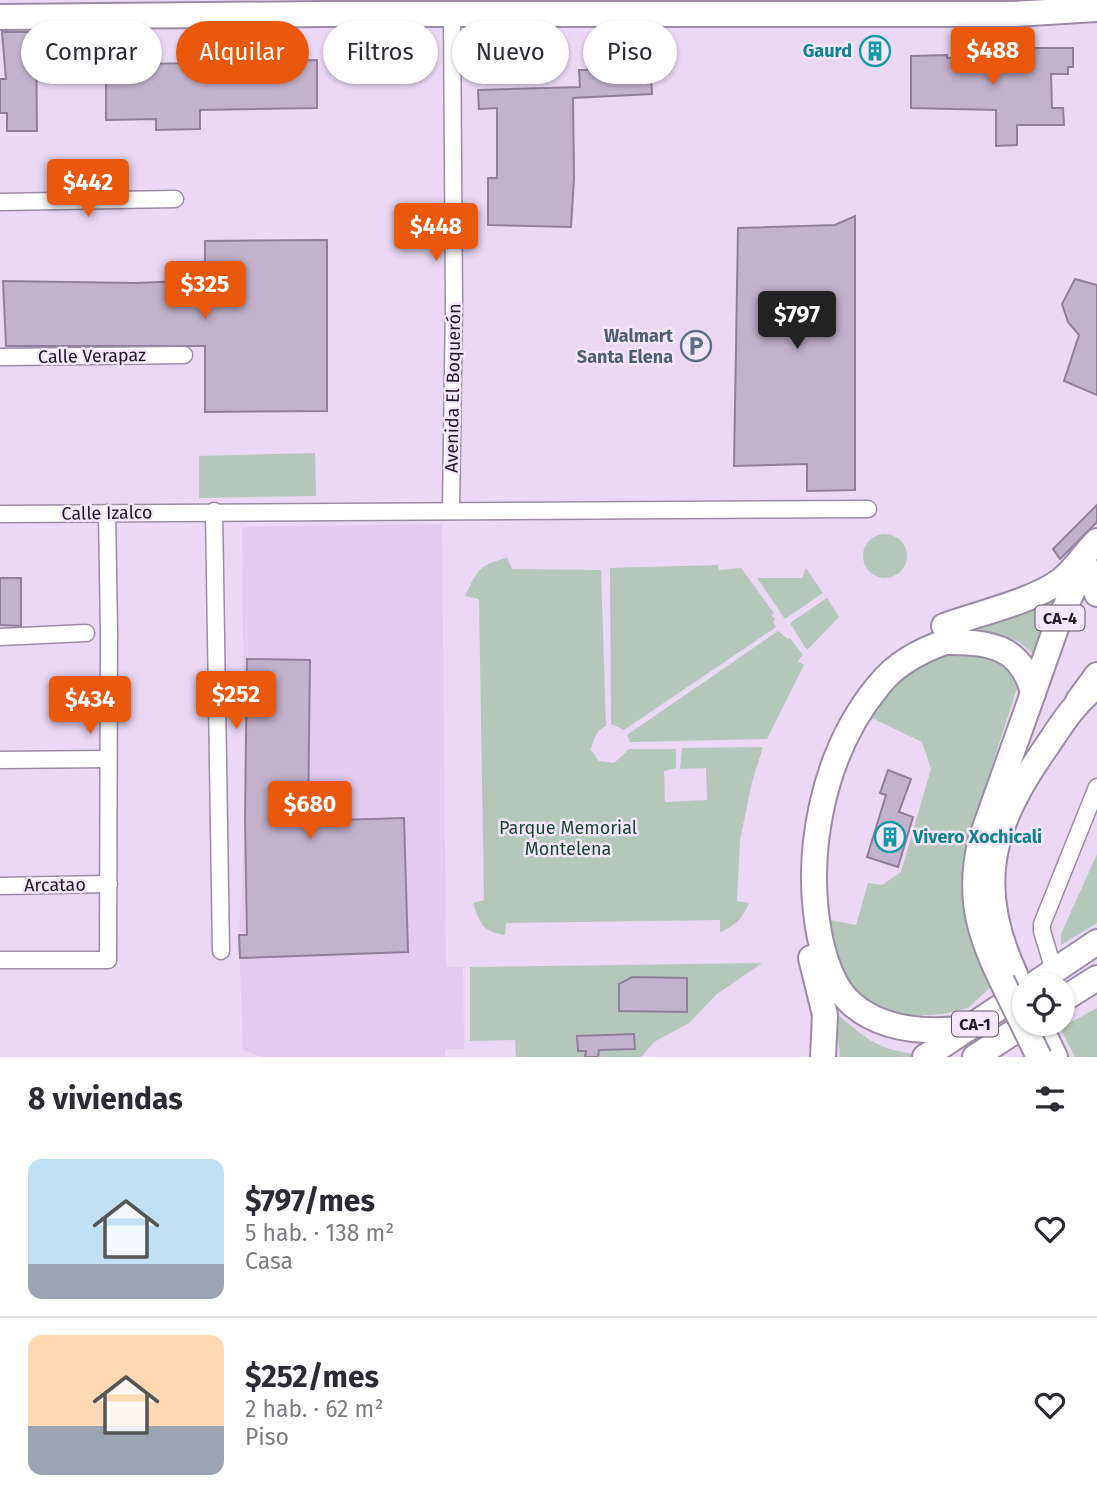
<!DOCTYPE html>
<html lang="es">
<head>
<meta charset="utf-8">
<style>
  :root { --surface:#fff; --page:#f7f7f7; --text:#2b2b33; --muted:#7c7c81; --line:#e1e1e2; --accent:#ea580c }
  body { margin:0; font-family:"Fira Sans",sans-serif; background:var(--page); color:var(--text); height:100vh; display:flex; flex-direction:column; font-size:26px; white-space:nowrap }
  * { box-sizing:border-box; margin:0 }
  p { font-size:23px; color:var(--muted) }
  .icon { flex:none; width:38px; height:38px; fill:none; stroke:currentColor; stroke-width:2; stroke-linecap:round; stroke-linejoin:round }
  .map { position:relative; height:1057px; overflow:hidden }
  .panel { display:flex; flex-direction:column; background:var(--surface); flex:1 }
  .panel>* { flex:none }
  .banner { position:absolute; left:21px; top:21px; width:700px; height:63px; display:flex; gap:14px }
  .buttons { position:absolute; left:1012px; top:973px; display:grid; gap:14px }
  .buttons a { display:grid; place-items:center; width:63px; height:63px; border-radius:50%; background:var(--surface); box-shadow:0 2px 5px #0004; font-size:35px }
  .price { position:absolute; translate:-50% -60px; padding:0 16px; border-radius:7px; background:var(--accent); color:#fff; font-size:23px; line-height:46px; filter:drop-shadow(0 2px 4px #0008) }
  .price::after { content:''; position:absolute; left:50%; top:42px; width:21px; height:16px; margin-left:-10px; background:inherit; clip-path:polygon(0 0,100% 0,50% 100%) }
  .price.active { background:#222; color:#fff }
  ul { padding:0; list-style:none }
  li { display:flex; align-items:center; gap:21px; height:175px; padding:0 28px }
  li+li { border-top:2px solid var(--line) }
  li span { display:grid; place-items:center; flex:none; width:196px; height:140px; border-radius:14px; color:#555 }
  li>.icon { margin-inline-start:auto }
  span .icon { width:84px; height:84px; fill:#fffc; stroke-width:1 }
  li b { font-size:30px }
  h2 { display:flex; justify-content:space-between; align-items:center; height:84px; padding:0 28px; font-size:30px }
  .pill { padding:0 24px; border-radius:32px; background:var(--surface); box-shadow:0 2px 5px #0004; font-size:24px; line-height:63px }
  .pill.active { background:var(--accent); color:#fff }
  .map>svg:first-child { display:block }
</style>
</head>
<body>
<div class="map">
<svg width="1097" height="1057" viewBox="0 0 1097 1057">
  <rect width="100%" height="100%" fill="#ead8f5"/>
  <path fill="#e2cbef" d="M 442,524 L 446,967 L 463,967 L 464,1049 L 445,1049 L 445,1057 L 262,1057 L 243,1050 L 239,935 L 245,820 L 242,527 Z"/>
  <g fill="#b4c7ba">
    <path d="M 315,453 L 316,496 L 199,498 L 199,456 Z"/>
    <circle cx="885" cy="556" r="22"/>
    <path d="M 507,558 L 512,569 L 601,570 L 606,726 C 595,731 594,739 591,750 L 599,761 L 614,763 L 629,749 L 676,749 L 676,768 L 664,771 L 665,802 L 707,800 L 706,768 L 680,769 L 682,748 L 763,747 L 752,782 L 740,840 L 737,901 L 749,903 C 743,918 735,926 720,932 L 720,920 L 506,923 L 505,935 C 482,932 480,923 473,903 L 484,900 L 479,599 L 465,596 C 478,570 478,565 507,558 Z"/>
    <path d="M 718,565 L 719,570 L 741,568 L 774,613 L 771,615 L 775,619 L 773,622 L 776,627 L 624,730 L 611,724 L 610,568 Z"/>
    <path d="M 806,568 L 823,593 L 785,619 L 757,578 L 802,578 Z"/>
    <path d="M 1061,594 L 1037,657 L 1019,642 L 973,627 Z"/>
    <path d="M 827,598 L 839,617 L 807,650 L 790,623 Z"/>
    <path d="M 778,631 L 788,639 L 790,638 L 803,655 L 798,661 L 804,665 L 767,739 L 630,742 L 627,735 Z"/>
    <path d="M 964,650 L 1007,663 L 1018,685 L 973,825 L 994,984 L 968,1008 L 943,1014 L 901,1017 L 884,1014 L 848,989 L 824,919 L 856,925 L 868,883 L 882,885 L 901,872 L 931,769 L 922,742 L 872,718 L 891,688 L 931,654 Z"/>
    <path d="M 1097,854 L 1097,923 L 1061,945 L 1061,934 Z"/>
    <path d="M 762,963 L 717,994 L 689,1023 L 654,1042 L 641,1057 L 516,1057 L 515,1040 L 470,1041 L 470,967 Z"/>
    <path d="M 1097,1008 L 1097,1057 L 1075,1057 L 1060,1028 Z"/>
    <path d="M 839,1016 C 867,1039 877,1049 914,1054 L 910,1057 L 840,1057 L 837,1029 Z"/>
  </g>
  <g fill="#c3b2cd" stroke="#907f9a" stroke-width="2">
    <path d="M 2,32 L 36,32 L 37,131 L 7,131 L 7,113 L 0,113 L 0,79 L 6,79 Z"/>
    <path d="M 148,37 L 148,64 L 317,60 L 317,108 L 200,110 L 200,129 L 156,130 L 156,119 L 106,120 L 106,38 Z"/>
    <path d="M 635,42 L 636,57 L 650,57 L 652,94 L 573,98 L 574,178 L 571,227 L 488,225 L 488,178 L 497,178 L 497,108 L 479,109 L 478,90 L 580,87 L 579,70 L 588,70 L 587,60 L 605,59 L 604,43 Z"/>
    <path d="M 556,44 L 556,68 L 487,70 L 486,47 Z"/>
    <path d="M 1032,48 L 1073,48 L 1073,67 L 1068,67 L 1068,74 L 1051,74 L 1052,108 L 1063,108 L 1064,125 L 1017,125 L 1017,145 L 996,146 L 996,110 L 911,108 L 911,56 L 947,55 L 947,58 L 1032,56 Z"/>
    <path d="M 855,216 L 855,490 L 807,491 L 807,464 L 734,466 L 738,228 L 835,225 Z"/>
    <path d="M 327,240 L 327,411 L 205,412 L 205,346 L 6,346 L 3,281 L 136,283 L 205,280 L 205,241 Z"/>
    <path d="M 1075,279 L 1097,285 L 1097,395 L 1064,381 L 1079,335 L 1068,322 L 1062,304 Z"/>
    <path d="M 1097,505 L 1097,522 L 1060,559 L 1053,549 Z"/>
    <path d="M 0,578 L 21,578 L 21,626 L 0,625 Z"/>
    <path d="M 247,659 L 310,660 L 308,821 L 404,818 L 408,952 L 240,958 L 239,935 L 247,935 L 245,820 Z"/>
    <path d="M 888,770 L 911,779 L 899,812 L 913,817 L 898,867 L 867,857 L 886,795 L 880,793 Z"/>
    <path d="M 632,977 L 687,978 L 687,1012 L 619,1011 L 619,984 Z"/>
    <path d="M 634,1034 L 635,1049 L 599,1050 L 598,1057 L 585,1057 L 586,1051 L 578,1051 L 577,1036 Z"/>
  </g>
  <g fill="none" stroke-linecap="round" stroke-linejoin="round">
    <g stroke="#9c8ba6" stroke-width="19">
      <g id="minor">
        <path d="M 0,202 L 175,199"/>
        <path d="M 0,357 L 184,355"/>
        <path d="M 451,510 L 454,304 L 452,15"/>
        <path d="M 214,511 L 221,951"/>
        <path d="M 0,514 L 868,509"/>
        <path d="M 0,637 L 86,633"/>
        <path d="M 0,760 L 108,759"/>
        <path d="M 0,886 L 109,884"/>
        <path d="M 0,960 L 108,960 L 109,632 L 107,513"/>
        <path d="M 1054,971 L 1042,931 L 1042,924 L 1097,787"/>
      </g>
    </g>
    <g stroke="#9c8ba6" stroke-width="28">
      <g id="primary">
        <path d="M 945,642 C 920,651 896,663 879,685 C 823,752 803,853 820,938 C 825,961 833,988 852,1004 C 884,1032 930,1033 969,1028"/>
        <path d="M 811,958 L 825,1015 L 823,1057"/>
        <path d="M 1015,974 C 973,884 992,824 1047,746 C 1061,725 1074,704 1094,688"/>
        <path d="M 1001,979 C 977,930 968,893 981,839 L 1033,693"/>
        <path d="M 1033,985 L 1097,942"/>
        <path d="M 1062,1000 L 1097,978"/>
        <path d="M 1039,1024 L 1055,1057"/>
        <path d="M 925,1057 L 1024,991"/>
        <path d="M 975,1057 L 1026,1024"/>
      </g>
    </g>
    <g stroke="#9c8ba6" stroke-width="28">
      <g id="trunk">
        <path d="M 0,17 L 323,14 L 1014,14 L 1097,9"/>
        <path d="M 1097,574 L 1095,589 L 1097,594"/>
        <path d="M 944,626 C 979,613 1031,602 1060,581 C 1075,570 1084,553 1097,541"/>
        <path d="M 945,642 C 988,641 1022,646 1033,693"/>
        <path d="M 1033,693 L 1057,625 L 1085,564"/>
        <path d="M 1078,701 L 1097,675"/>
      </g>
    </g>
    <use href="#minor" stroke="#fff" stroke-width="16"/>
    <use href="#primary" stroke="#fff" stroke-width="24"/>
    <use href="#trunk" stroke="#fff" stroke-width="24"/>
    <g stroke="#9c8ba6" stroke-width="28" stroke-linecap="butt">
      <path id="primary-bridge" d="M 1002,981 L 1039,1057"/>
    </g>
    <use href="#primary-bridge" stroke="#fff" stroke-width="24"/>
  </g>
  <defs>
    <g id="building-ring" transform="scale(1.575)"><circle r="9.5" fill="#f5e6fe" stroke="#0f9aa8" stroke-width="1.5"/><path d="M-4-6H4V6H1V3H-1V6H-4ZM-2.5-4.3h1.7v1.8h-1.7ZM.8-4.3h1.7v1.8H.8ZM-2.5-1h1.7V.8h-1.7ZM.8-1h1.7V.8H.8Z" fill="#0f9aa8"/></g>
    <g id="parking-ring" transform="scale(1.575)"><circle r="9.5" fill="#f5e6fe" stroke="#5c6f8a" stroke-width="1.5"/><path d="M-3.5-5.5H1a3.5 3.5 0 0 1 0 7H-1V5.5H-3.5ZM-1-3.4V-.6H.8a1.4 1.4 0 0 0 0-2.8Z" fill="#5c6f8a"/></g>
  </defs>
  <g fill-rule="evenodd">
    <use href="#building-ring" x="875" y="51"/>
    <use href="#parking-ring" x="696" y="346"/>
    <use href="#building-ring" x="890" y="837"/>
  </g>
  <g text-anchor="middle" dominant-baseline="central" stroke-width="5" stroke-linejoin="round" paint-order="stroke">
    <g fill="#f5e6fe" stroke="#615766" stroke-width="2">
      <rect x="1035.5" y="605.5" width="49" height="25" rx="5"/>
      <rect x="952" y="1011.5" width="46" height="25" rx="5"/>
    </g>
    <g font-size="16" font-weight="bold" fill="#211a25">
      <text x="1060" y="618">CA-4</text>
      <text x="975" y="1024">CA-1</text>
    </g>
    <g font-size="18" font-weight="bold" fill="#0d838f" stroke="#f5e6fe" text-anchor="end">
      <text x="852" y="51">Gaurd</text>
      <text x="913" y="837" text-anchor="start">Vivero Xochicali</text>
    </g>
    <g font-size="18" font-weight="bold" fill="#4e5e75" stroke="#f5e6fe" text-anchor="end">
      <text x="673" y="336">Walmart<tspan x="673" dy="21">Santa Elena</tspan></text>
    </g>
    <g font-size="18" fill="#211a25" stroke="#f5e6fe">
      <text transform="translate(92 356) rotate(-1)">Calle Verapaz</text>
      <text transform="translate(453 388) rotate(-89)">Avenida El Boquerón</text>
      <text transform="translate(107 513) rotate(-1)">Calle Izalco</text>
      <text transform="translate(55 885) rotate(-1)">Arcatao</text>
    </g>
    <g font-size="18" fill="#16492e" stroke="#f5e6fe">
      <text x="568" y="828">Parque Memorial<tspan x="568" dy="21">Montelena</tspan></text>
    </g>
  </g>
</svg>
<div class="buttons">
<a><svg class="icon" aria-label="locate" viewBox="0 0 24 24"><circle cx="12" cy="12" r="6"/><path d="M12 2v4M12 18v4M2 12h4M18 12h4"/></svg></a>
</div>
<b class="price" style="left:993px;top:87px">$488</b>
<b class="price" style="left:88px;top:219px">$442</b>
<b class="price" style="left:436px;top:263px">$448</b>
<b class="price" style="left:205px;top:321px">$325</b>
<b class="price active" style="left:797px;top:351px">$797</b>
<b class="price" style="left:236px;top:731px">$252</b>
<b class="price" style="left:90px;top:736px">$434</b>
<b class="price" style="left:310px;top:841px">$680</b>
<div class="banner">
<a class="pill">Comprar</a>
<a class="pill active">Alquilar</a>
<a class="pill">Filtros</a>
<a class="pill">Nuevo</a>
<a class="pill">Piso</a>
</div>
</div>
<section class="panel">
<h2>8 viviendas<svg class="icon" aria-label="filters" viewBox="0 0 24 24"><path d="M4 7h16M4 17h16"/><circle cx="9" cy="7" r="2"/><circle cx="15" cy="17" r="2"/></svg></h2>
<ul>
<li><span style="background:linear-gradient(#bfe0f5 75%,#9aa5b1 0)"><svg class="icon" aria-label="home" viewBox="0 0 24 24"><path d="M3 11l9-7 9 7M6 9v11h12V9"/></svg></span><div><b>$797/mes</b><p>5 hab. · 138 m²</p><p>Casa</p></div><svg class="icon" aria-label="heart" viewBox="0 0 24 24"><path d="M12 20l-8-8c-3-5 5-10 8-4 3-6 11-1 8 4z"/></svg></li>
<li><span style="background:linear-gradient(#ffd9b3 65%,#9aa5b1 0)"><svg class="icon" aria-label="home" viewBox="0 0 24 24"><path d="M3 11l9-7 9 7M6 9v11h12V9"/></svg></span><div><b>$252/mes</b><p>2 hab. · 62 m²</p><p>Piso</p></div><svg class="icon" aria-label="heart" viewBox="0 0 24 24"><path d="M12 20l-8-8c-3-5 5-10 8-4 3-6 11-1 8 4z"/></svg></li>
</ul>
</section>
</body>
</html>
